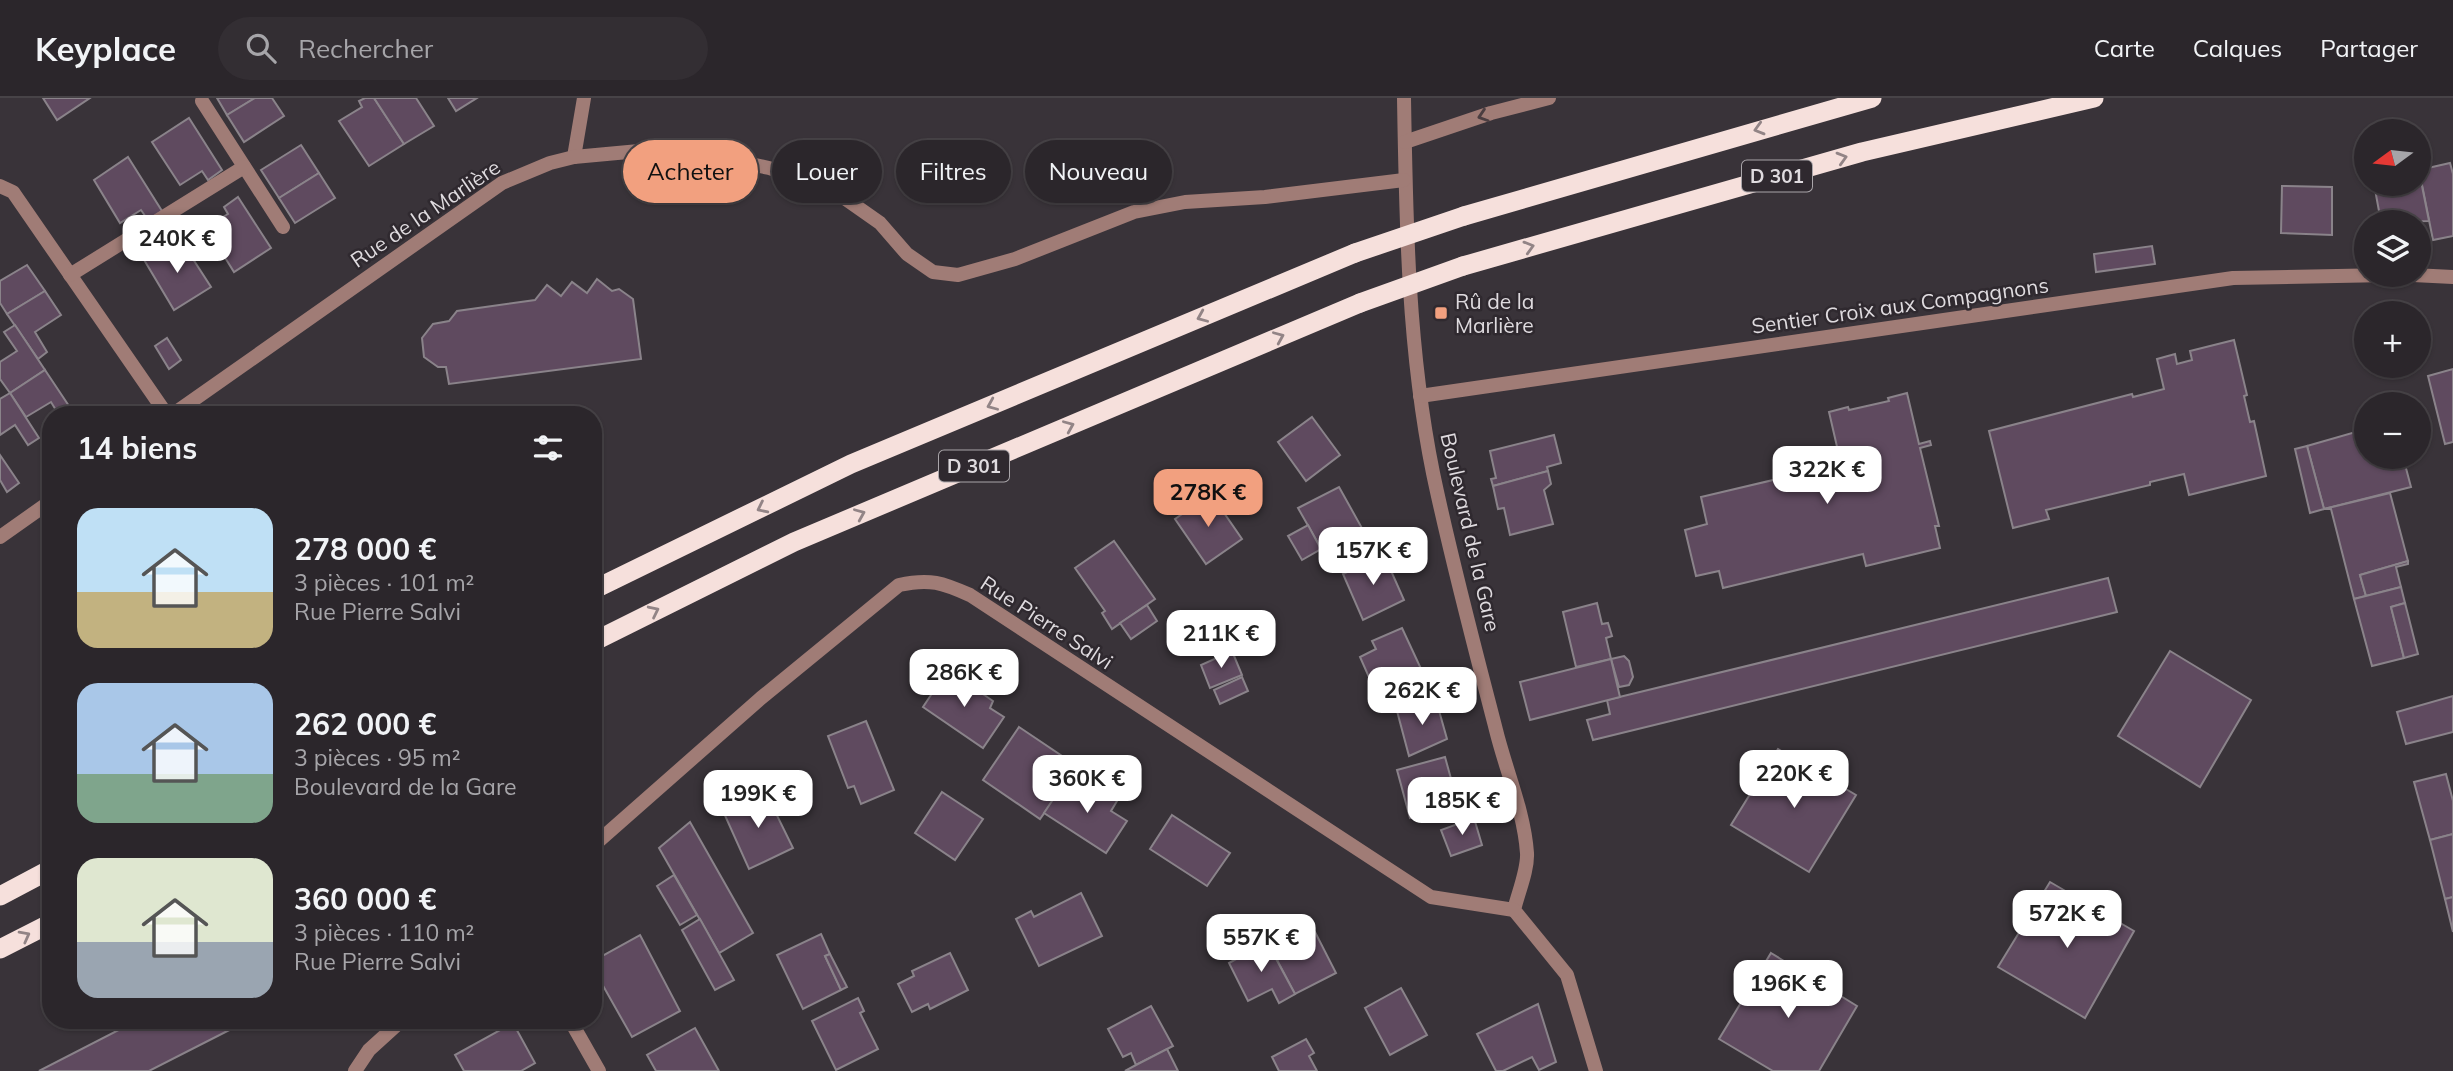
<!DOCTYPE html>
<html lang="fr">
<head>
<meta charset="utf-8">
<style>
  :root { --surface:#2b262b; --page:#332e33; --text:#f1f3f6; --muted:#a6a5a9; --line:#474347; --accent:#f2a07f }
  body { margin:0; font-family:Mulish,sans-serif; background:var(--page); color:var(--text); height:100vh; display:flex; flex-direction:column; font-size:26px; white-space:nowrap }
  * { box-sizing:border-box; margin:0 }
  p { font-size:23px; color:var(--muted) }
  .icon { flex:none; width:38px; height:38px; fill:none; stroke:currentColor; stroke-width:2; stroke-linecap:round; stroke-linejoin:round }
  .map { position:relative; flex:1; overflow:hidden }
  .sheet { position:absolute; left:42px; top:308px; width:560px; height:623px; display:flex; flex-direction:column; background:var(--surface); border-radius:28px; box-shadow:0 2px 5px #0004,0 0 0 2px var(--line) }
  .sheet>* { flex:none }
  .hud { position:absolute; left:623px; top:42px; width:665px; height:63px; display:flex; gap:14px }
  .needle { width:46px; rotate:255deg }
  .fabs { position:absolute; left:2354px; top:21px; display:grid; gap:14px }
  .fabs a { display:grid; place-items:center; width:77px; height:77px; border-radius:50%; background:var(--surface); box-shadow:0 2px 5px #0004,0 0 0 2px var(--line); font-size:35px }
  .price { position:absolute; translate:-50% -60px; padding:0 16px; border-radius:14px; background:#fff; color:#222; font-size:23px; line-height:46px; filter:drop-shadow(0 2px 4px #0008) }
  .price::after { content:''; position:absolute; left:50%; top:42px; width:21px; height:16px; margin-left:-10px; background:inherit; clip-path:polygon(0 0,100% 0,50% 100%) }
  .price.active { background:var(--accent); color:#111 }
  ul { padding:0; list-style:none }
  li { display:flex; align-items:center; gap:21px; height:175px; padding:0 35px }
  li span { display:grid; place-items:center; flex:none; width:196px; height:140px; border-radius:21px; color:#555 }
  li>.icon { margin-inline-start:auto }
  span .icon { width:84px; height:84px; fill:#fffc; stroke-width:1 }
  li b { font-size:30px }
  h2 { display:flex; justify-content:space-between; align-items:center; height:84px; padding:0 35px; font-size:30px }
  .tag { padding:0 24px; border-radius:32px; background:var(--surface); box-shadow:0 2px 5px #0004,0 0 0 2px var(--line); font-size:24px; line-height:63px }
  .tag.active { background:var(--accent); color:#111 }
  header { display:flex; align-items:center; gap:42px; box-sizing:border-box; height:98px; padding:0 35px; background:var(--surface); border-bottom:2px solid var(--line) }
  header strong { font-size:33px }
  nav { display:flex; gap:38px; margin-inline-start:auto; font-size:24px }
  .search { width:490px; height:63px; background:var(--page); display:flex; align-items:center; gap:18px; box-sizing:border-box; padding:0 24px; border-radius:38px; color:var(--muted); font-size:26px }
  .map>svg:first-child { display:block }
</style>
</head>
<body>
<header>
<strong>Keyplace</strong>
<div class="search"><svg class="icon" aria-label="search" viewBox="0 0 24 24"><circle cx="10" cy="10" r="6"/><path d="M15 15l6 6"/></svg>Rechercher</div>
<nav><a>Carte</a><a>Calques</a><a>Partager</a></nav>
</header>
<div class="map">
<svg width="2453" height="973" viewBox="0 0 2453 973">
  <rect width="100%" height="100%" fill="#393339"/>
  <g fill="#5f4a5f" stroke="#8a838a" stroke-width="2">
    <path d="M 43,0 L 90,0 L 57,22 Z"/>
    <path d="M 217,0 L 255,0 L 227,17 Z"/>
    <path d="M 255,0 L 272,0 L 284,18 L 244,44 L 227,17 Z"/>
    <path d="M 365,0 L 374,0 L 404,46 L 369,68 L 339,23 L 362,9 L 359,3 Z"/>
    <path d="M 374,0 L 416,0 L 434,28 L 404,46 Z"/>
    <path d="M 448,0 L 477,0 L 456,13 Z"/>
    <path d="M 189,20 L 222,72 L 208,82 L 202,73 L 180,87 L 152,44 Z"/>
    <path d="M 301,47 L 319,75 L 279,100 L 261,72 Z"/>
    <path d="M 128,59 L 162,113 L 148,122 L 141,112 L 120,125 L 94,82 Z"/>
    <path d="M 2450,65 L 2453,76 L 2453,138 L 2433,142 L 2419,72 Z"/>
    <path d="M 2419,73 L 2429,123 L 2381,124 L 2374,86 L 2418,86 Z"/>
    <path d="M 319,75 L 335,100 L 295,125 L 279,100 Z"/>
    <path d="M 2282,88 L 2332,89 L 2332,137 L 2281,135 Z"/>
    <path d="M 238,99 L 271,150 L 234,174 L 206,129 L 228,116 L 224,109 Z"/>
    <path d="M 182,144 L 211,189 L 174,212 L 143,160 L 156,151 L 160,158 Z"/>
    <path d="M 2152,148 L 2155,166 L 2096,174 L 2094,156 Z"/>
    <path d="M 27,167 L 45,193 L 7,216 L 0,205 L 0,183 Z"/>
    <path d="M 597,181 L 612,193 L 619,191 L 633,201 L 641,261 L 449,286 L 446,269 L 438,269 L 424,259 L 422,240 L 433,226 L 449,223 L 457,213 L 535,202 L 547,187 L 561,198 L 572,184 L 587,195 Z"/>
    <path d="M 45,193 L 61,217 L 35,234 L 47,254 L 38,261 L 7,216 Z"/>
    <path d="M 15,227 L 45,272 L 10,295 L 0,281 L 0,264 L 17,253 L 4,234 Z"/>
    <path d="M 167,240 L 181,262 L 169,271 L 155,248 Z"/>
    <path d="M 2234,242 L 2247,297 L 2244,298 L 2250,324 L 2254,323 L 2266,378 L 2189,397 L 2184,376 L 2150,384 L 2150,387 L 2046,412 L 2049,421 L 2013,430 L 1989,333 L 2132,296 L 2133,299 L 2164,291 L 2157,261 L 2175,256 L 2177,266 L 2192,262 L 2190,253 Z"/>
    <path d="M 2453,271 L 2453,344 L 2445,346 L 2428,278 Z"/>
    <path d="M 45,272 L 75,317 L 59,317 L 51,304 L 26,319 L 10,295 Z"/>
    <path d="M 10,295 L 39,340 L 28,347 L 15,327 L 0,337 L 0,301 Z"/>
    <path d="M 1907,295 L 1919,346 L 1930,343 L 1931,347 L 1920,350 L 1939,428 L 1935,428 L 1940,450 L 1866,468 L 1863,456 L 1723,490 L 1719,473 L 1696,478 L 1685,432 L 1707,426 L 1701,399 L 1807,374 L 1808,381 L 1828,377 L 1826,370 L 1841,366 L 1829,314 L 1848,309 L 1849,312 L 1889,303 L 1888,300 Z"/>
    <path d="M 1312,319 L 1340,357 L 1306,383 L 1278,344 Z"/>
    <path d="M 2366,331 L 2366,359 L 2403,359 L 2411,389 L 2324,411 L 2307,348 Z"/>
    <path d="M 1554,337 L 1561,365 L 1547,369 L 1548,373 L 1493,388 L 1491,381 L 1496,380 L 1490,353 Z"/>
    <path d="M 2307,348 L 2324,411 L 2310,415 L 2295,351 Z"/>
    <path d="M 0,357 L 19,385 L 7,394 L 0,382 Z"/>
    <path d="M 1548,373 L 1551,386 L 1544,392 L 1553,426 L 1510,437 L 1504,410 L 1498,411 L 1493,388 Z"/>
    <path d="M 1339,389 L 1363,432 L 1323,454 L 1298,410 Z"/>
    <path d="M 2390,395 L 2408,463 L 2360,477 L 2366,498 L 2354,501 L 2331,411 L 2324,411 Z"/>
    <path d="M 1211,396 L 1242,441 L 1206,466 L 1175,421 Z"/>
    <path d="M 1308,427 L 1321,451 L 1302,462 L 1288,438 Z"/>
    <path d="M 1114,443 L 1155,501 L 1112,531 L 1102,515 L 1105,513 L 1075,470 Z"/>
    <path d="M 1384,457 L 1404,502 L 1363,522 L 1343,476 Z"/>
    <path d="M 2408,463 L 2408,466 L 2396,469 L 2401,489 L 2366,498 L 2360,477 Z"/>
    <path d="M 2108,480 L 2117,514 L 1593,642 L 1587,622 L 1610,616 L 1607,602 Z"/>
    <path d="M 2401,489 L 2405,505 L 2391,509 L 2404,560 L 2372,568 L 2354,501 Z"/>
    <path d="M 1597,505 L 1602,526 L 1608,525 L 1612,538 L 1606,540 L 1611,561 L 1576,569 L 1563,514 Z"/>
    <path d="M 2405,505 L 2418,556 L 2404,560 L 2391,509 Z"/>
    <path d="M 1147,507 L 1157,523 L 1131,541 L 1120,525 Z"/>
    <path d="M 1402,530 L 1429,588 L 1395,603 L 1388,589 L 1376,595 L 1360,559 L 1376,551 L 1372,543 Z"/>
    <path d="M 1232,553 L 1242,577 L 1210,590 L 1201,567 Z"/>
    <path d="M 2170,553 L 2251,602 L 2200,689 L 2118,638 Z"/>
    <path d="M 1624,558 L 1629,563 L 1633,579 L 1629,587 L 1619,589 L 1611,561 Z"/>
    <path d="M 1611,561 L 1620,599 L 1530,622 L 1520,584 Z"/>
    <path d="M 947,573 L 968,586 L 966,589 L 975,595 L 977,592 L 993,603 L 990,610 L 1004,619 L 983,650 L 923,609 Z"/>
    <path d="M 1242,579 L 1248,593 L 1220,606 L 1214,592 Z"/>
    <path d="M 2453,598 L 2453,634 L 2406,646 L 2397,614 Z"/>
    <path d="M 1436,602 L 1447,641 L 1409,658 L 1397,613 Z"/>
    <path d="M 866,623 L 894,692 L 861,706 L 854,688 L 848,690 L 828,638 Z"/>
    <path d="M 1019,629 L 1077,668 L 1040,721 L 983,682 Z"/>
    <path d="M 1778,651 L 1856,697 L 1809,774 L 1731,727 Z"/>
    <path d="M 1445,659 L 1458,706 L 1410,720 L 1397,672 Z"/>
    <path d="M 2446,676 L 2453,703 L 2453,736 L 2430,742 L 2414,684 Z"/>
    <path d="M 1066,682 L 1093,699 L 1099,691 L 1117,703 L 1111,713 L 1127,723 L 1106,755 L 1044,715 Z"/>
    <path d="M 765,693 L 793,750 L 749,771 L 723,713 Z"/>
    <path d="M 942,694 L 983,721 L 955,762 L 915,735 Z"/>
    <path d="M 1172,717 L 1230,755 L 1207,788 L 1150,751 Z"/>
    <path d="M 1474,720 L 1482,747 L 1451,758 L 1441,732 Z"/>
    <path d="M 690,724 L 753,835 L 719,855 L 659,750 Z"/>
    <path d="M 2453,736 L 2453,799 L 2445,801 L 2430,742 Z"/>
    <path d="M 674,777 L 697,817 L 680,827 L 657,788 Z"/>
    <path d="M 2050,784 L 2134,833 L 2085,920 L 1998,869 Z"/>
    <path d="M 1081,795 L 1102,838 L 1039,868 L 1016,821 L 1031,813 L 1034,819 Z"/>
    <path d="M 2453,799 L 2453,834 L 2445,801 Z"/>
    <path d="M 700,821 L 734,882 L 715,892 L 682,832 Z"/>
    <path d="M 1315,834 L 1336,875 L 1295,896 L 1277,862 L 1290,855 L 1287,848 Z"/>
    <path d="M 821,836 L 830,856 L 825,858 L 841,892 L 803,911 L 777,857 Z"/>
    <path d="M 640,837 L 680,913 L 632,939 L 593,870 L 593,863 Z"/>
    <path d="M 1267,844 L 1295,896 L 1279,905 L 1272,891 L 1248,903 L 1229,865 Z"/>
    <path d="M 950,855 L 968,892 L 930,911 L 928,906 L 912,914 L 898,886 L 914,878 L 912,873 Z"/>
    <path d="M 1771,855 L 1857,908 L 1819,973 L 1773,973 L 1719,941 Z"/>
    <path d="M 830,856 L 847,889 L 841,892 L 825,858 Z"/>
    <path d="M 1401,890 L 1427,937 L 1390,957 L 1365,910 Z"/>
    <path d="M 858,900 L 864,913 L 860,915 L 878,951 L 836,972 L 812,923 Z"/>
    <path d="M 1538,906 L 1556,964 L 1539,972 L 1532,959 L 1503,973 L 1496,973 L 1477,936 Z"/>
    <path d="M 1151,908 L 1173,948 L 1136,967 L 1131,955 L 1123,959 L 1108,931 Z"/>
    <path d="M 138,922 L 249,922 L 149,973 L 39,973 Z"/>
    <path d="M 513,925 L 535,965 L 521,973 L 464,973 L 455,957 Z"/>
    <path d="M 695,930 L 719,973 L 656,973 L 647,957 Z"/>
    <path d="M 1306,941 L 1314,955 L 1309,958 L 1317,973 L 1279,973 L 1272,959 Z"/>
    <path d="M 1167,951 L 1178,973 L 1125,973 L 1136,967 Z"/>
  </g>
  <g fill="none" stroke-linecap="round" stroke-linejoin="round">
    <g stroke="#a07c76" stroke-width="14">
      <path d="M 1404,0 C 1406,125 1408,252 1433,375 C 1451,461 1474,547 1496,632 C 1506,673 1524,713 1527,755 C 1528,772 1518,795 1514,812 L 1567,877 L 1596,973"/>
      <path d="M 202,3 L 283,129"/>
      <path d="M 1405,44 L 1491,15 L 1549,0"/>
      <path d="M 574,59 L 584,0"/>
      <path d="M 0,88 L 13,94 L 167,317"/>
      <path d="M 70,177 L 244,69"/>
      <path d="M 2413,177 L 2453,179"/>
      <path d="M 1420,298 L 2233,180 L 2388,177"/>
      <path d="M 172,317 L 502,85 L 550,65 L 574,59 L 639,53 L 703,56 L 769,70 L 833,92 L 880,125 L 907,156 L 933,174 L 958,177 L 1015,161 L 1134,114 L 1185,104 L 1265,99 L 1404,82"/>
      <path d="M 0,439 L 51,403"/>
      <path d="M 593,748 L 761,600 L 899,487 C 930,480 943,485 970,497 L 1431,799 L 1514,812"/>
      <path d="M 570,922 L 599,973"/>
      <path d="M 355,973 L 369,952 L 402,922"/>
    </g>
    <g stroke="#f6e0dc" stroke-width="19">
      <path d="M 1464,118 L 1872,0"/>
      <path d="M 1463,168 L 1862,54 L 2094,0"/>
      <path d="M 593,492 L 851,366 L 1355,155"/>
      <path d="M 593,544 L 794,444 L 1360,205"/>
      <path d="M 0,798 L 51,771"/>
      <path d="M 0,851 L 51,825"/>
    </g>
    <g stroke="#f6e0dc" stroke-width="19">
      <path d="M 1355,155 L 1464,118"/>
      <path d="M 1360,205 L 1463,168"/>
    </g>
  </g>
  <defs><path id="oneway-chevron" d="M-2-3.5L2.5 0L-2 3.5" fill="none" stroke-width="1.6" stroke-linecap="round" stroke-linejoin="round" transform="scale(1.75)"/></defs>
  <use stroke="#4b3e41" href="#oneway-chevron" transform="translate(1483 18) rotate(162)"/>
  <g stroke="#928486">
    <use href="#oneway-chevron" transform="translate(1759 31) rotate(164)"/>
    <use href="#oneway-chevron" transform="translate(1842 60) rotate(-16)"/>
    <use href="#oneway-chevron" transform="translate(1529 149) rotate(-16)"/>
    <use href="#oneway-chevron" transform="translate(1202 219) rotate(157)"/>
    <use href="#oneway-chevron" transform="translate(1279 239) rotate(-23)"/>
    <use href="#oneway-chevron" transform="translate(992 307) rotate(157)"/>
    <use href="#oneway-chevron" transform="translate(1069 328) rotate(-23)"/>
    <use href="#oneway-chevron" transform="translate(762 410) rotate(154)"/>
    <use href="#oneway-chevron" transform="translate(860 416) rotate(-23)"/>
    <use href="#oneway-chevron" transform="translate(654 513) rotate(-26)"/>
    <use href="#oneway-chevron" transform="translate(25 838) rotate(-28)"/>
  </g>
  <rect fill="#f2a07f" stroke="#2f292f" stroke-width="2.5" x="1434" y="208" width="14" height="14" rx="3.5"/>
  <g text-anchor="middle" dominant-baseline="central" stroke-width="5" stroke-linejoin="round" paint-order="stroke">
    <g fill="#2f292f" stroke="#aaa6aa" stroke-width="2">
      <rect x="1742" y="62.5" width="70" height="31" rx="5"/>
      <rect x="939" y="352.5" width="70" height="31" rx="5"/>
    </g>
    <g font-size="19" font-weight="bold" fill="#dfdbdf">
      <text x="1777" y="78">D 301</text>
      <text x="974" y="368">D 301</text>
    </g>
    <g font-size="21" fill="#dfdbdf" stroke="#2f292f">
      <text transform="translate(425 115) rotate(-34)">Rue de la Marlière</text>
      <text transform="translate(1900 207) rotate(-8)">Sentier Croix aux Compagnons</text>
      <text transform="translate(1471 434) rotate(77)">Boulevard de la Gare</text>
      <text transform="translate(1047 524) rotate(33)">Rue Pierre Salvi</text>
    </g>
    <g font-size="21" fill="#dfdbdf" stroke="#2f292f" text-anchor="start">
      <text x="1455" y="203">Rû de la<tspan x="1455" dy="24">Marlière</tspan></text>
    </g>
  </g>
</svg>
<div class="fabs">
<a><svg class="needle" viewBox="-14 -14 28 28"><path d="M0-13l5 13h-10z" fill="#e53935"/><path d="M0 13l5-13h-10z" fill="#a6a5a9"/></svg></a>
<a><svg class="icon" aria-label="layers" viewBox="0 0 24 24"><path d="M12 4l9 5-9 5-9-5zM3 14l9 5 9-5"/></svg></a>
<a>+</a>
<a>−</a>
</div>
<b class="price" style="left:177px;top:177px">240K €</b>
<b class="price" style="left:1827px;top:408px">322K €</b>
<b class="price active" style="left:1208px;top:431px">278K €</b>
<b class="price" style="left:1373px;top:489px">157K €</b>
<b class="price" style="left:1221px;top:572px">211K €</b>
<b class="price" style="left:964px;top:611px">286K €</b>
<b class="price" style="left:1422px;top:629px">262K €</b>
<b class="price" style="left:1794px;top:712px">220K €</b>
<b class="price" style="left:1087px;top:717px">360K €</b>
<b class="price" style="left:758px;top:732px">199K €</b>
<b class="price" style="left:1462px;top:739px">185K €</b>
<b class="price" style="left:2067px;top:852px">572K €</b>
<b class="price" style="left:1261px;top:876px">557K €</b>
<b class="price" style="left:1788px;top:922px">196K €</b>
<div class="hud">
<a class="tag active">Acheter</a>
<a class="tag">Louer</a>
<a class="tag">Filtres</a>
<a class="tag">Nouveau</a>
</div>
<section class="sheet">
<h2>14 biens<svg class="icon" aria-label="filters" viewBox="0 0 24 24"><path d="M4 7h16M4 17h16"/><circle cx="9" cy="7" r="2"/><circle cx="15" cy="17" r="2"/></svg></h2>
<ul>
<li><span style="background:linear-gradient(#bfe0f5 60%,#c2b280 0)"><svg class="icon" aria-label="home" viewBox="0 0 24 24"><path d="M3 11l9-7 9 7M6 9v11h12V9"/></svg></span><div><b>278 000 €</b><p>3 pièces · 101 m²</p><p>Rue Pierre Salvi</p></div></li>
<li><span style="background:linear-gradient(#a9c7e8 65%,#7fa58c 0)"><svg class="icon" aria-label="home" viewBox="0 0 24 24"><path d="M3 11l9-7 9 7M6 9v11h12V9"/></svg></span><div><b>262 000 €</b><p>3 pièces · 95 m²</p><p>Boulevard de la Gare</p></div></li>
<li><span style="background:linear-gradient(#dfe7d0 60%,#9aa5b1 0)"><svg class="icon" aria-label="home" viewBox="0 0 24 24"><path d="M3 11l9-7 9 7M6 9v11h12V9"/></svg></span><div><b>360 000 €</b><p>3 pièces · 110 m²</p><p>Rue Pierre Salvi</p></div></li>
</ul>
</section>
</div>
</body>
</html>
